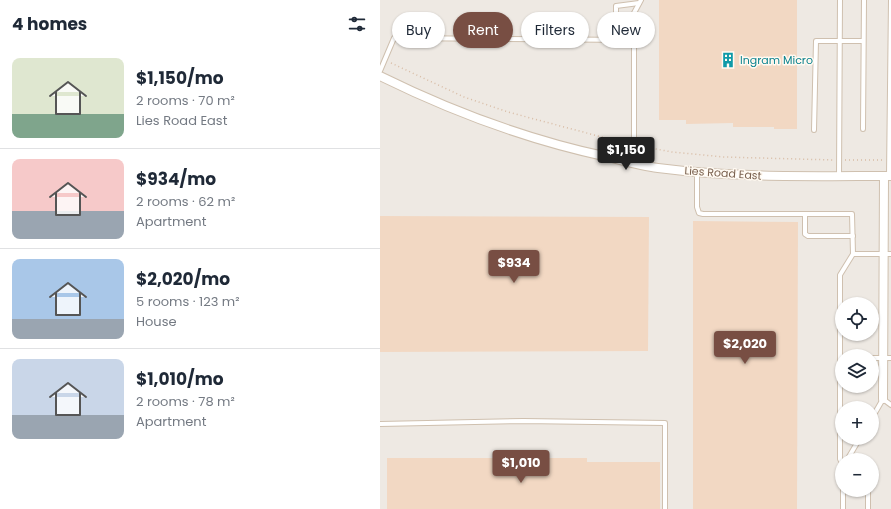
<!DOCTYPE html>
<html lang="en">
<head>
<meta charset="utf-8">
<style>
  :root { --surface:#fff; --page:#f6f6f7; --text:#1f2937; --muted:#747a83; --line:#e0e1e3; --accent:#784e43 }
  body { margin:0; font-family:Poppins,sans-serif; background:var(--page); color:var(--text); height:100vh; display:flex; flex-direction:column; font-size:15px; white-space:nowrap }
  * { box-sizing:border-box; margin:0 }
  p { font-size:13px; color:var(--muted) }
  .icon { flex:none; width:22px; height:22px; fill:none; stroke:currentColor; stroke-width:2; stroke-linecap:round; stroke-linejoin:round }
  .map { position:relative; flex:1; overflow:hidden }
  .sheet { display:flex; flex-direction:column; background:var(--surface); width:380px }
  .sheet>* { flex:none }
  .top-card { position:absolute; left:12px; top:12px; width:380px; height:36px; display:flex; gap:8px }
  .buttons { position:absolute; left:455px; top:297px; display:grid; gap:8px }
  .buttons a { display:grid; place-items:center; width:44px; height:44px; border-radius:50%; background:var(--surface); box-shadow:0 1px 3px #0004; font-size:20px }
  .price { position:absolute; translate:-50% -34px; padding:0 9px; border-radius:4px; background:var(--accent); color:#fff; font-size:13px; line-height:26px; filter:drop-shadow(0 1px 2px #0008) }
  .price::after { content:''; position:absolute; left:50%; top:24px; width:12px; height:9px; margin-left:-6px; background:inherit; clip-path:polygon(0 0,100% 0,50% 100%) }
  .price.selected { background:#222; color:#fff }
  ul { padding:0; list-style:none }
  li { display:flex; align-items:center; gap:12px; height:100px; padding:0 12px }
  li+li { border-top:1px solid var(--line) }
  li span { display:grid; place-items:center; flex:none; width:112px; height:80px; border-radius:8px; color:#555 }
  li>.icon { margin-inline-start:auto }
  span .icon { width:48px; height:48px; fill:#fffc; stroke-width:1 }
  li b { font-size:17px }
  h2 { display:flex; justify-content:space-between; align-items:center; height:48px; padding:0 12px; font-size:17px }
  .pill { padding:0 14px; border-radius:18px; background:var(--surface); box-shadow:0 1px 3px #0004; font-size:14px; line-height:36px }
  .pill.selected { background:var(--accent); color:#fff }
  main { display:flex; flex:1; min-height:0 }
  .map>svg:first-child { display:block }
</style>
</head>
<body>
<main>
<section class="sheet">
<h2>4 homes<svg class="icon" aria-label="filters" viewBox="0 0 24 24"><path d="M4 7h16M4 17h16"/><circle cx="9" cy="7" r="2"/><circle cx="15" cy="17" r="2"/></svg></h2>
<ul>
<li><span style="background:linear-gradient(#dfe7d0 70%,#7fa58c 0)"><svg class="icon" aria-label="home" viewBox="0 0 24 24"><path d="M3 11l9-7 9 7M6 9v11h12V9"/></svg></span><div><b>$1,150/mo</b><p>2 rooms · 70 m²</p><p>Lies Road East</p></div></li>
<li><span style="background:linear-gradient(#f6c9c9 65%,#9aa5b1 0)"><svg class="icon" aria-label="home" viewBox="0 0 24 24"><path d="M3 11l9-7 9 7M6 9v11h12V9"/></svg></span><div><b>$934/mo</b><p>2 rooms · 62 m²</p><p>Apartment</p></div></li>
<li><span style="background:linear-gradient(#a9c7e8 75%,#9aa5b1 0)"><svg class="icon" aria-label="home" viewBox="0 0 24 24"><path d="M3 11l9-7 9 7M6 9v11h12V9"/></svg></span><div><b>$2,020/mo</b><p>5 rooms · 123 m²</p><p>House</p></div></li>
<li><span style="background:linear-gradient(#c9d6e8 70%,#9aa5b1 0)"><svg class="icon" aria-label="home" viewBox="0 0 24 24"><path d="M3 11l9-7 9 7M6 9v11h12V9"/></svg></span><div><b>$1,010/mo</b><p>2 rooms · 78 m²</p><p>Apartment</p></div></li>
</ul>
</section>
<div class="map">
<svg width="511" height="509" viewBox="0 0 511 509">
  <rect width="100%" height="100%" fill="#fdf7eb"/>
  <path fill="#eee9e3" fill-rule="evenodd" d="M 0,0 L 511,0 L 511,509 L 0,509 ZM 462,304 L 492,304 L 492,334 L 462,334 ZM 462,356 L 492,356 L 492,386 L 462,386 ZM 462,408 L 492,408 L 492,438 L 462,438 ZM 462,460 L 492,460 L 492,490 L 462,490 Z"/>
  <g fill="#f2d8c3">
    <path d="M 279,0 L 417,0 L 417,129 L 394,129 L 394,127 L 353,127 L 353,123 L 306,124 L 306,120 L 279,120 Z"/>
    <path d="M 0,216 L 269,217 L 268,351 L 0,352 Z"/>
    <path d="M 313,221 L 418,222 L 417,509 L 313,509 Z"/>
    <path d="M 7,458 L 207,458 L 207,462 L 280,462 L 280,509 L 7,509 Z"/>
  </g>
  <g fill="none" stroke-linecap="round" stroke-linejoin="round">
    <g stroke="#cfc0af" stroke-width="6">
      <g id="lane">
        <path d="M 236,29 L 236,6 L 259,3"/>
        <path d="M 0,71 L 14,38 L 254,40"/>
        <path d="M 483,129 L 484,0"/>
        <path d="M 434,130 L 436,41 L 483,41"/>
        <path d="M 254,163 L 254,13 L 261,0"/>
        <path d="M 317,172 L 317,207 L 319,213 L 323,214 L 472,214 L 473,254 L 511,254"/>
        <path d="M 509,176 L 511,0"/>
        <path d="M 459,177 L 460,0"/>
        <path d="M 425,214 L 425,234 L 428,236 L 473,236"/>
        <path d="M 460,358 L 460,275 L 473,254"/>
        <path d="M 462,358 L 460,358 L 460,459 L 462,463"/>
        <path d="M 492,358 L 511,358"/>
        <path d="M 492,418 L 503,399 L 511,405"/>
        <path d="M 0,424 L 143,421 L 285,423 L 285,509"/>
        <path d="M 467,460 L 480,438"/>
        <path d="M 463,509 L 463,490"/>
        <path d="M 488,509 L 488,490"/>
      </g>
    </g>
    <g stroke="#cfc0af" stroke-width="10">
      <g id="street">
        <path d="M 0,76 C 73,112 148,140 228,157 C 244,161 261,166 278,168 C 355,178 433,176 511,176"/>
        <path d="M 503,399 L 504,176"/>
      </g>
    </g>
    <g stroke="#d8bca5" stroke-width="1.5" stroke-dasharray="1 3" stroke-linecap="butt">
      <path d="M 11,63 L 84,97 L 128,112 L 248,144"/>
      <path d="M 260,146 L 292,152 L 344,157 L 454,160"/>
      <path d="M 465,160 L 504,160"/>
    </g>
    <use href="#lane" stroke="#fff" stroke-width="4"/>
    <use href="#street" stroke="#fff" stroke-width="8"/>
  </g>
  <defs>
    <g id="building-bare" transform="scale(1.2)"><path d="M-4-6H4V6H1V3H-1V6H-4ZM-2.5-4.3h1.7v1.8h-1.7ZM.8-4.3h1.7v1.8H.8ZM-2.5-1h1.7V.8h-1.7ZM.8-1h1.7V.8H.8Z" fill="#0f9aa8" stroke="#fffaf2" stroke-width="2.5" paint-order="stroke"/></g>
  </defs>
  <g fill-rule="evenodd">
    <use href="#building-bare" x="348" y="60"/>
  </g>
  <g text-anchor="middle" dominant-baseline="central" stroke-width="3" stroke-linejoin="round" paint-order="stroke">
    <g font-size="11" fill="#0d838f" stroke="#fffaf2" text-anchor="start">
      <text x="360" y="60">Ingram Micro</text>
    </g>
    <g font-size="11" fill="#785f4d" stroke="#fffaf2">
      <text transform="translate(343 173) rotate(4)">Lies Road East</text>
    </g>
  </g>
</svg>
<div class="buttons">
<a><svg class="icon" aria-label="locate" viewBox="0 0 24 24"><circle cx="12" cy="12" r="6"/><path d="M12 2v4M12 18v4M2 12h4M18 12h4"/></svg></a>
<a><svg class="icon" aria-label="layers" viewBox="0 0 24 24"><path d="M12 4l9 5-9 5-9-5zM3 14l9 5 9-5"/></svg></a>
<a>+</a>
<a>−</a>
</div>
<b class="price selected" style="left:246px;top:171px">$1,150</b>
<b class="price" style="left:134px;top:284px">$934</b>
<b class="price" style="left:365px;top:365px">$2,020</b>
<b class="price" style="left:141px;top:484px">$1,010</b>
<div class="top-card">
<a class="pill">Buy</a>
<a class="pill selected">Rent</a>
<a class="pill">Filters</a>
<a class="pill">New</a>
</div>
</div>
</main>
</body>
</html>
